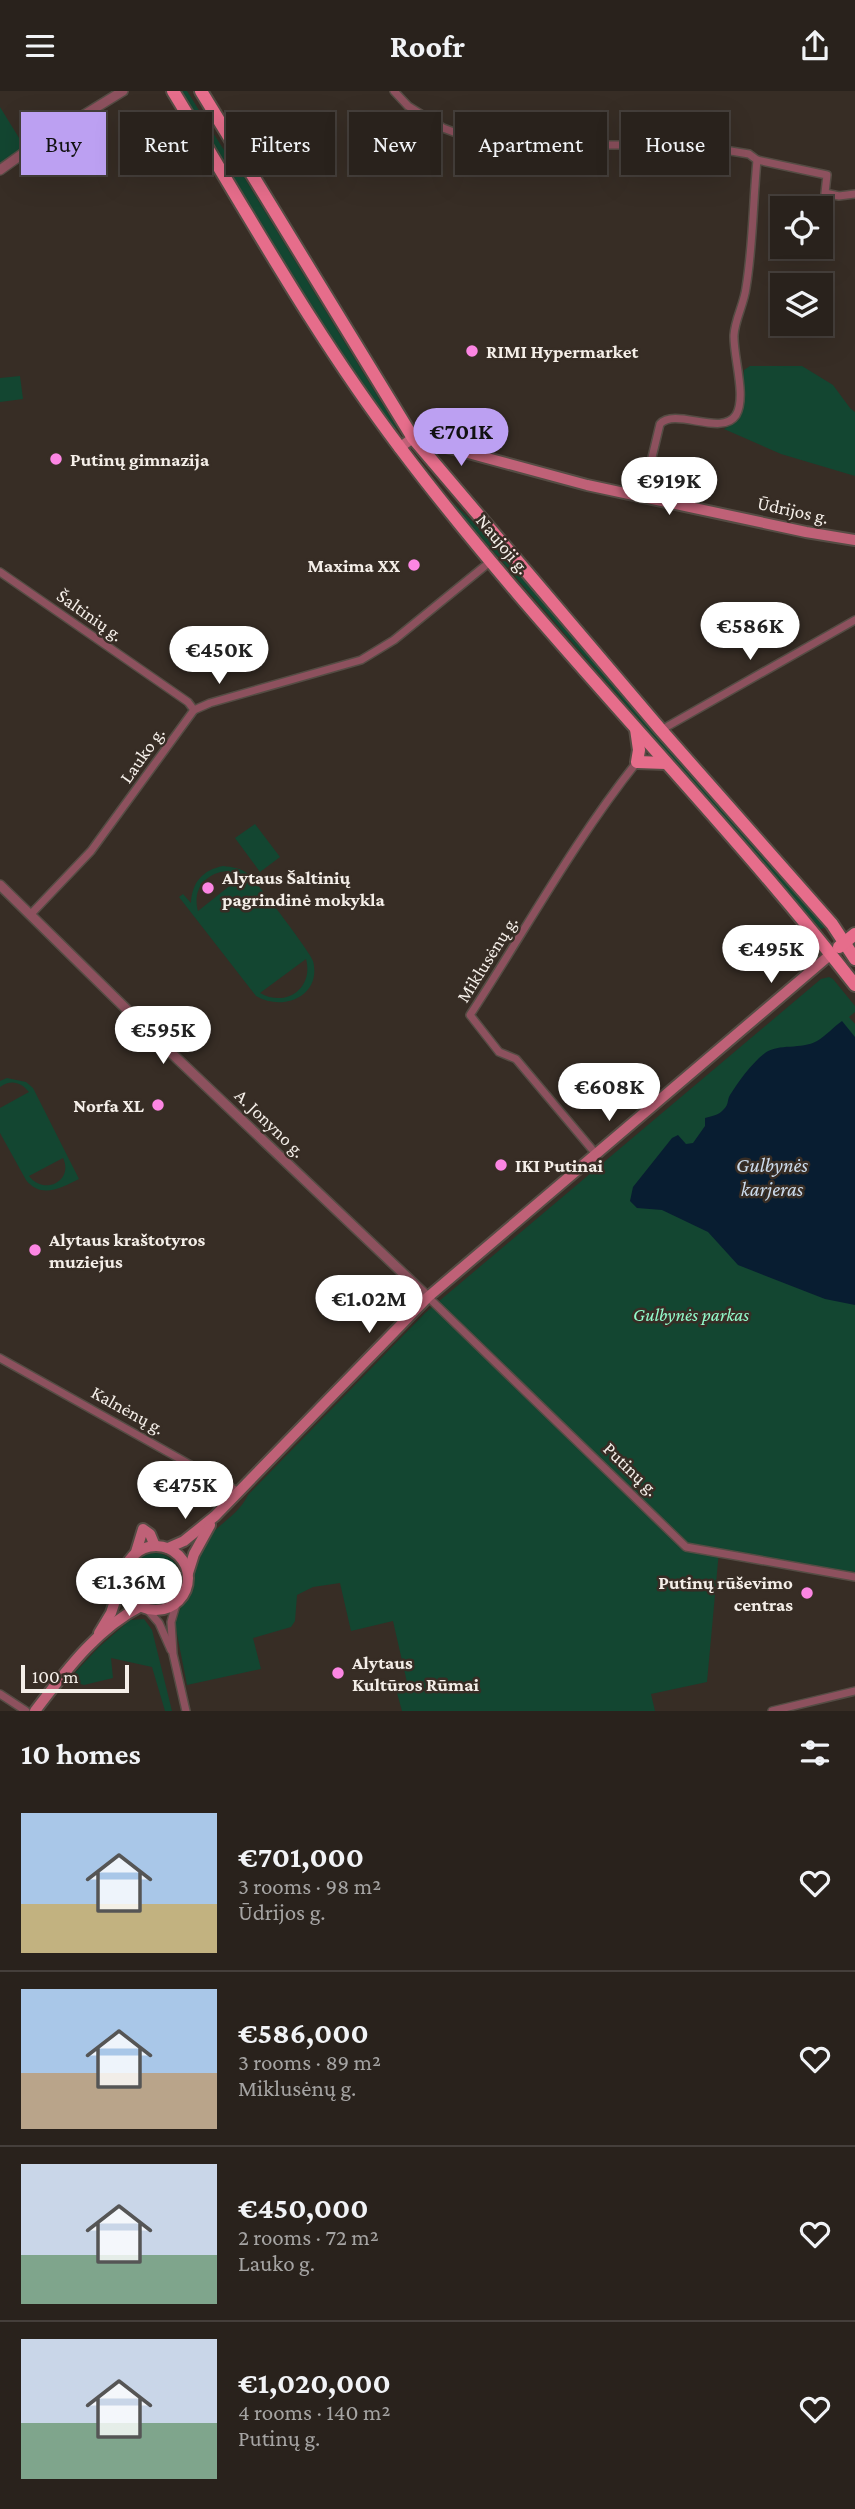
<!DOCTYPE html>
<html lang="en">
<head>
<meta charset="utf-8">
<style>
  :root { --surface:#29221c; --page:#352f29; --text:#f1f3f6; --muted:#a5a4a3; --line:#453f3b; --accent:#bca0f2 }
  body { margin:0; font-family:"Crimson Pro",serif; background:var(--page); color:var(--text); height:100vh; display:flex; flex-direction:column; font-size:26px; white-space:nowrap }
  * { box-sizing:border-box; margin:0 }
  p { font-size:23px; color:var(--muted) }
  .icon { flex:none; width:38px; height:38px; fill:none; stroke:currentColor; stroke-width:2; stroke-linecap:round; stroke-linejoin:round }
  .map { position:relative; height:1620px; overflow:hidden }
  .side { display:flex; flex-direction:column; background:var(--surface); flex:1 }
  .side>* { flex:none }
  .top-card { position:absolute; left:21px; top:21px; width:814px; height:63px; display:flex; gap:14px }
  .tools { position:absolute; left:770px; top:105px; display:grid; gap:14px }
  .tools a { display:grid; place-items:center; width:63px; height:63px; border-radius:0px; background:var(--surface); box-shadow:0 7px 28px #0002,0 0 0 2px var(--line); font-size:35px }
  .scale { position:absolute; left:21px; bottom:18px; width:108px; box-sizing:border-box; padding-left:7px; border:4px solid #f4eee8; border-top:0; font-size:19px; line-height:24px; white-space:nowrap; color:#f4eee8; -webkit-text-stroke:5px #372d25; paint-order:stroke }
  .price { position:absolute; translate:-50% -60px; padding:0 16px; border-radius:24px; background:#fff; color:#222; font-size:23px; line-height:46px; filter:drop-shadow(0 2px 4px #0008) }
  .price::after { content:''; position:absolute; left:50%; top:42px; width:21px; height:16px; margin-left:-10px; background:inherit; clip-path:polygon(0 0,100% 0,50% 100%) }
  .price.selected { background:var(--accent); color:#111 }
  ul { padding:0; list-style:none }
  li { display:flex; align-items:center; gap:21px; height:175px; padding:0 21px }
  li+li { border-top:2px solid var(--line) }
  li span { display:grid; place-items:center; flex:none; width:196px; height:140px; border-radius:0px; color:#555 }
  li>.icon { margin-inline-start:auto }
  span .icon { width:84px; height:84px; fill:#fffc; stroke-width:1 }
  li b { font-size:30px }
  h2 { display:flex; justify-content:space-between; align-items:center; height:84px; padding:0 21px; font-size:30px }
  .pill { padding:0 24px; border-radius:0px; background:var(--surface); box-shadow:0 7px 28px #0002,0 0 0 2px var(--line); font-size:24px; line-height:63px }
  .pill.selected { background:var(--accent); color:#111 }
  header { display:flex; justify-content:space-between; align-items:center; height:91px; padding:0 21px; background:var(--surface); font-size:32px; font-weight:700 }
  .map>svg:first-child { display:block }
</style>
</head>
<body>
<header><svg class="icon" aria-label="menu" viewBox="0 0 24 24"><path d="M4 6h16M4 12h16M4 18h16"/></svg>Roofr<svg class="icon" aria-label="share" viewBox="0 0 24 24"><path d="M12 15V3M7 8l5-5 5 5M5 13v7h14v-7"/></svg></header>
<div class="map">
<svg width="855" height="1620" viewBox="0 0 855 1620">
  <rect width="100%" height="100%" fill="#372d25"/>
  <g fill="#134631" fill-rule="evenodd">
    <path d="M 180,0 L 187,0 L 222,56 L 244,86 L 397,337 L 395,338 L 325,239 Z"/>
    <path d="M 0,16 L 24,55 L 0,74 Z"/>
    <path d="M 750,275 L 802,275 L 833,294 L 850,317 L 855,321 L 855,385 L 781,363 L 724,338 C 746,327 742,301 744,279 Z"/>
    <path d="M 20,285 L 23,308 L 0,311 L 0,287 Z"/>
    <path d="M 441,400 L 473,431 L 825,836 L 821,838 Z"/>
    <path d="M 255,733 L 280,766 L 260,781 L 235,747 Z"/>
    <path d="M 223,775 C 232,776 241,777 248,783 C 257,791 311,862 313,870 C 322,905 283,921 256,905 L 179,806 L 183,803 L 191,812 C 192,791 203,779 223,775 ZM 227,780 L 242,785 L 198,820 C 192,799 205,782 227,780 ZM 306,868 C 314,897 286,917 260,902 Z"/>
    <path d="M 829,886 L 833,888 L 855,915 L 855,921 L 849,926 L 855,933 L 855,1481 L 719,1460 L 707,1591 L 651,1603 L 655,1620 L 402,1620 L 397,1602 L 409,1600 L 393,1530 L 351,1540 L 340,1492 L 313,1496 L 297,1504 L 295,1530 L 291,1536 L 253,1547 L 261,1578 L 187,1594 L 175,1533 L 202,1455 C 214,1434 237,1427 248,1404 L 425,1222 L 821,888 Z"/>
    <path d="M 7,987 L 26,991 L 33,997 L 79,1088 C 61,1097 41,1108 26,1089 L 0,1042 L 0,1017 L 29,1001 C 21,991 11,988 0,996 L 0,990 ZM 63,1067 C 74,1090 44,1105 29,1085 Z"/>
    <circle cx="155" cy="1487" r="25"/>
    <path d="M 144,1528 L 152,1539 L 172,1620 L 165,1620 L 152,1576 L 111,1567 L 113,1587 L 84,1594 L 68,1589 L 99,1556 L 130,1529 Z"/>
  </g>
  <path fill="#081d31" d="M 842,930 L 855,946 L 855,1214 L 825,1208 L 738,1174 L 708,1141 L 662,1119 L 637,1117 L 630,1110 L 633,1096 L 672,1047 L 678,1044 L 686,1053 L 693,1052 L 705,1035 L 705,1027 C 713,1025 719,1024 724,1018 C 729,1013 727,1009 730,1004 C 739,990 751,973 765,962 C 779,952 801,959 817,950 C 826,945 833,936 842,930 Z"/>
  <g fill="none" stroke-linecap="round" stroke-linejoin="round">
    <g stroke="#554c44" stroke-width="10">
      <g id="minor">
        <path d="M 394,0 L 408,15 L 443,37 L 467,46 L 492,52 L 512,54 L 624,54 L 676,51 L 749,63 L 757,69 L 827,84 L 825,102 L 839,105 L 855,103"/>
        <path d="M 653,407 L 648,383 L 660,333 C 675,316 722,346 736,324 C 747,306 733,265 734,244 C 735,228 744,213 746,197 C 753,155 753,111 757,69"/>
        <path d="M 0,481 L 188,611 L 194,619"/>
        <path d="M 661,639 L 855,529"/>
        <path d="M 30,824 L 91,760 L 194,619 L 210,612 L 361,569 L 394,549 L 491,470"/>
        <path d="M 596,1063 L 516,968 L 499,961 L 470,924 C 525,840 574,750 637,671"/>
        <path d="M 428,1206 L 686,1456 L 855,1486"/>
        <path d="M 0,1267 L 239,1401"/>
        <path d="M 177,1510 L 171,1531 L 173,1563 L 186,1620"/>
        <path d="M 146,1517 L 159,1532 L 171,1559"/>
        <path d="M 0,1603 L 26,1620"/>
        <path d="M 772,1620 L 855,1600"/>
      </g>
    </g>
    <g stroke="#554c44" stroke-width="12">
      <g id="tertiary">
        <path d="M 0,79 L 32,56 L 123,0"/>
        <path d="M 0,794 L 166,957 L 428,1206"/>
      </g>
    </g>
    <g stroke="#554c44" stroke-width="14">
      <g id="secondary">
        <path d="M 399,357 L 413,347 L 587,394 L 806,441 L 855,449"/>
        <circle cx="156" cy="1487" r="32"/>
        <path d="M 168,1457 L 184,1450 L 215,1425 L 428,1206 L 831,863"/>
        <path d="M 136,1461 L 143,1438 L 150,1443 L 155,1455"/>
        <path d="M 188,1482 L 194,1463 L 210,1434"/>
        <path d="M 99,1542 L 111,1522 L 122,1489"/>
        <path d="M 35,1620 C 65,1581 96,1538 141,1515"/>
      </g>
    </g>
    <g stroke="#554c44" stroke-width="16">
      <g id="primary">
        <path d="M 173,0 C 247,121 315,245 401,358 C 542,545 711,710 855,894"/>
        <path d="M 201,0 L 413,347 L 661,639 L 832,833 L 855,868"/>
        <path d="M 636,638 L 639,659 L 637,671 L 666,672"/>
        <path d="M 839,856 L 855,843"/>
      </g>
    </g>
    <use href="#minor" stroke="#8d515e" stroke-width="7"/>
    <use href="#tertiary" stroke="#8d515e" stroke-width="9"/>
    <use href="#secondary" stroke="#bf6177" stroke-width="10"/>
    <use href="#primary" stroke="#e66d8b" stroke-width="12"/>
  </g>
  <g fill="#fc86e3" stroke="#372d25" stroke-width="2.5">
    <circle cx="472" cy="260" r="7"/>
    <circle cx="56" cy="368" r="7"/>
    <circle cx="414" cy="474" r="7"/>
    <circle cx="208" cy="797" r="7"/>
    <circle cx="158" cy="1014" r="7"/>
    <circle cx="501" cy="1074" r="7"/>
    <circle cx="35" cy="1159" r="7"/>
    <circle cx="807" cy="1502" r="7"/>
    <circle cx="338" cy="1582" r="7"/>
  </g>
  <g text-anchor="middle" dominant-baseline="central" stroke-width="5" stroke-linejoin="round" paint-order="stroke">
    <g font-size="19" font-weight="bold" fill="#f4eee8" stroke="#372d25" text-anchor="start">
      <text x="486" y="260">RIMI Hypermarket</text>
      <text x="70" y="368">Putinų gimnazija</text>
      <text x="400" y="474" text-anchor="end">Maxima XX</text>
      <text x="222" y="786">Alytaus Šaltinių<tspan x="222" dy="22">pagrindinė mokykla</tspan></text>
      <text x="144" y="1014" text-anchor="end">Norfa XL</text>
      <text x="515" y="1074">IKI Putinai</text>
      <text x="49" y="1148">Alytaus kraštotyros<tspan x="49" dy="22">muziejus</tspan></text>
      <text x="793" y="1491" text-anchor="end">Putinų rūševimo<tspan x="793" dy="22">centras</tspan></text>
      <text x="352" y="1571">Alytaus<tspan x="352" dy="22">Kultūros Rūmai</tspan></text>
    </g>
    <g font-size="19" fill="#f4eee8" stroke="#372d25">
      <text transform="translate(793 419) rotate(12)">Ūdrijos g.</text>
      <text transform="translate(503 453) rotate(50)">Naujoji g.</text>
      <text transform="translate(90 524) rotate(35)">Šaltinių g.</text>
      <text transform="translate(142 664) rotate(-55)">Lauko g.</text>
      <text transform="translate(487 868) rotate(-58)">Miklusėnų g.</text>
      <text transform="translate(270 1032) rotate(44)">A. Jonyno g.</text>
      <text transform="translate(128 1319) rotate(29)">Kalnėnų g.</text>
      <text transform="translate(631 1378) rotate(44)">Putinų g.</text>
    </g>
    <g font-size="19" font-style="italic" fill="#93fccc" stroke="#372d25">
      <text x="691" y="1223">Gulbynės parkas</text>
    </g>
    <g font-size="21" font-style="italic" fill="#cbdbec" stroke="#372d25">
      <text x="772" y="1074">Gulbynės<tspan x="772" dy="24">karjeras</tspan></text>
    </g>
  </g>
</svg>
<div class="tools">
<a><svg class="icon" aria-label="locate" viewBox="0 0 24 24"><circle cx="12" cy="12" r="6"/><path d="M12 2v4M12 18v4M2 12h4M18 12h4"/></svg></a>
<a><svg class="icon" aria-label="layers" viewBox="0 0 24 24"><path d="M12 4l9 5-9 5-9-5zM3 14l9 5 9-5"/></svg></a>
</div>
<div class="scale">100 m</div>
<b class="price selected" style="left:461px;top:377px">€701K</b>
<b class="price" style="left:669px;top:426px">€919K</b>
<b class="price" style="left:750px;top:571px">€586K</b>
<b class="price" style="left:219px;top:595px">€450K</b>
<b class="price" style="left:771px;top:894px">€495K</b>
<b class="price" style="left:163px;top:975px">€595K</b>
<b class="price" style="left:609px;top:1032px">€608K</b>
<b class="price" style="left:369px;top:1244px">€1.02M</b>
<b class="price" style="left:185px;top:1430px">€475K</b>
<b class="price" style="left:129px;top:1527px">€1.36M</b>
<div class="top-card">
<a class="pill selected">Buy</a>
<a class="pill">Rent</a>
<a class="pill">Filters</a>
<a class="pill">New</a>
<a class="pill">Apartment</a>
<a class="pill">House</a>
</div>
</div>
<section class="side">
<h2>10 homes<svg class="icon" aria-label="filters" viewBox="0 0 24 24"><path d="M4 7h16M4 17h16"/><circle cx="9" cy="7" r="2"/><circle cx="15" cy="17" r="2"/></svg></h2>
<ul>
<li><span style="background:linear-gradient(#a9c7e8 65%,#c2b280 0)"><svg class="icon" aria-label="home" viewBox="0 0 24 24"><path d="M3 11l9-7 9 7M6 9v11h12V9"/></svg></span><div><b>€701,000</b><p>3 rooms · 98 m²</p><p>Ūdrijos g.</p></div><svg class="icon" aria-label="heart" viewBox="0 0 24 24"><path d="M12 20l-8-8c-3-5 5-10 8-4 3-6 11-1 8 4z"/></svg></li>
<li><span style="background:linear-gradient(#a9c7e8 60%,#b9a48a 0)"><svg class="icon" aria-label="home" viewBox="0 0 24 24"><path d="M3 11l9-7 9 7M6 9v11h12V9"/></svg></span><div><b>€586,000</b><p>3 rooms · 89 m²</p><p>Miklusėnų g.</p></div><svg class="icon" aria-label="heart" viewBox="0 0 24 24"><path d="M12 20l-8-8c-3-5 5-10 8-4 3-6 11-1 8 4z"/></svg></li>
<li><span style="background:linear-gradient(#c9d6e8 65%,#7fa58c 0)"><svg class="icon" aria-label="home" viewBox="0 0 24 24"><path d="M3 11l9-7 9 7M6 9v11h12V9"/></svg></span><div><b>€450,000</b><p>2 rooms · 72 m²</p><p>Lauko g.</p></div><svg class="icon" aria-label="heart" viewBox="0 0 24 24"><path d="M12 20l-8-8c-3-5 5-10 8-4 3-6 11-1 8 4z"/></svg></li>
<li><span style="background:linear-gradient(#c9d6e8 60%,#7fa58c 0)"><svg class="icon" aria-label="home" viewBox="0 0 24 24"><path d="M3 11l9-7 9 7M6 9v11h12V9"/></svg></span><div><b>€1,020,000</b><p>4 rooms · 140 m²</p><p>Putinų g.</p></div><svg class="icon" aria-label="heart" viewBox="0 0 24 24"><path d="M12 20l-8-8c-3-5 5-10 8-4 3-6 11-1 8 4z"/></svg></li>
</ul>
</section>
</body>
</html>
